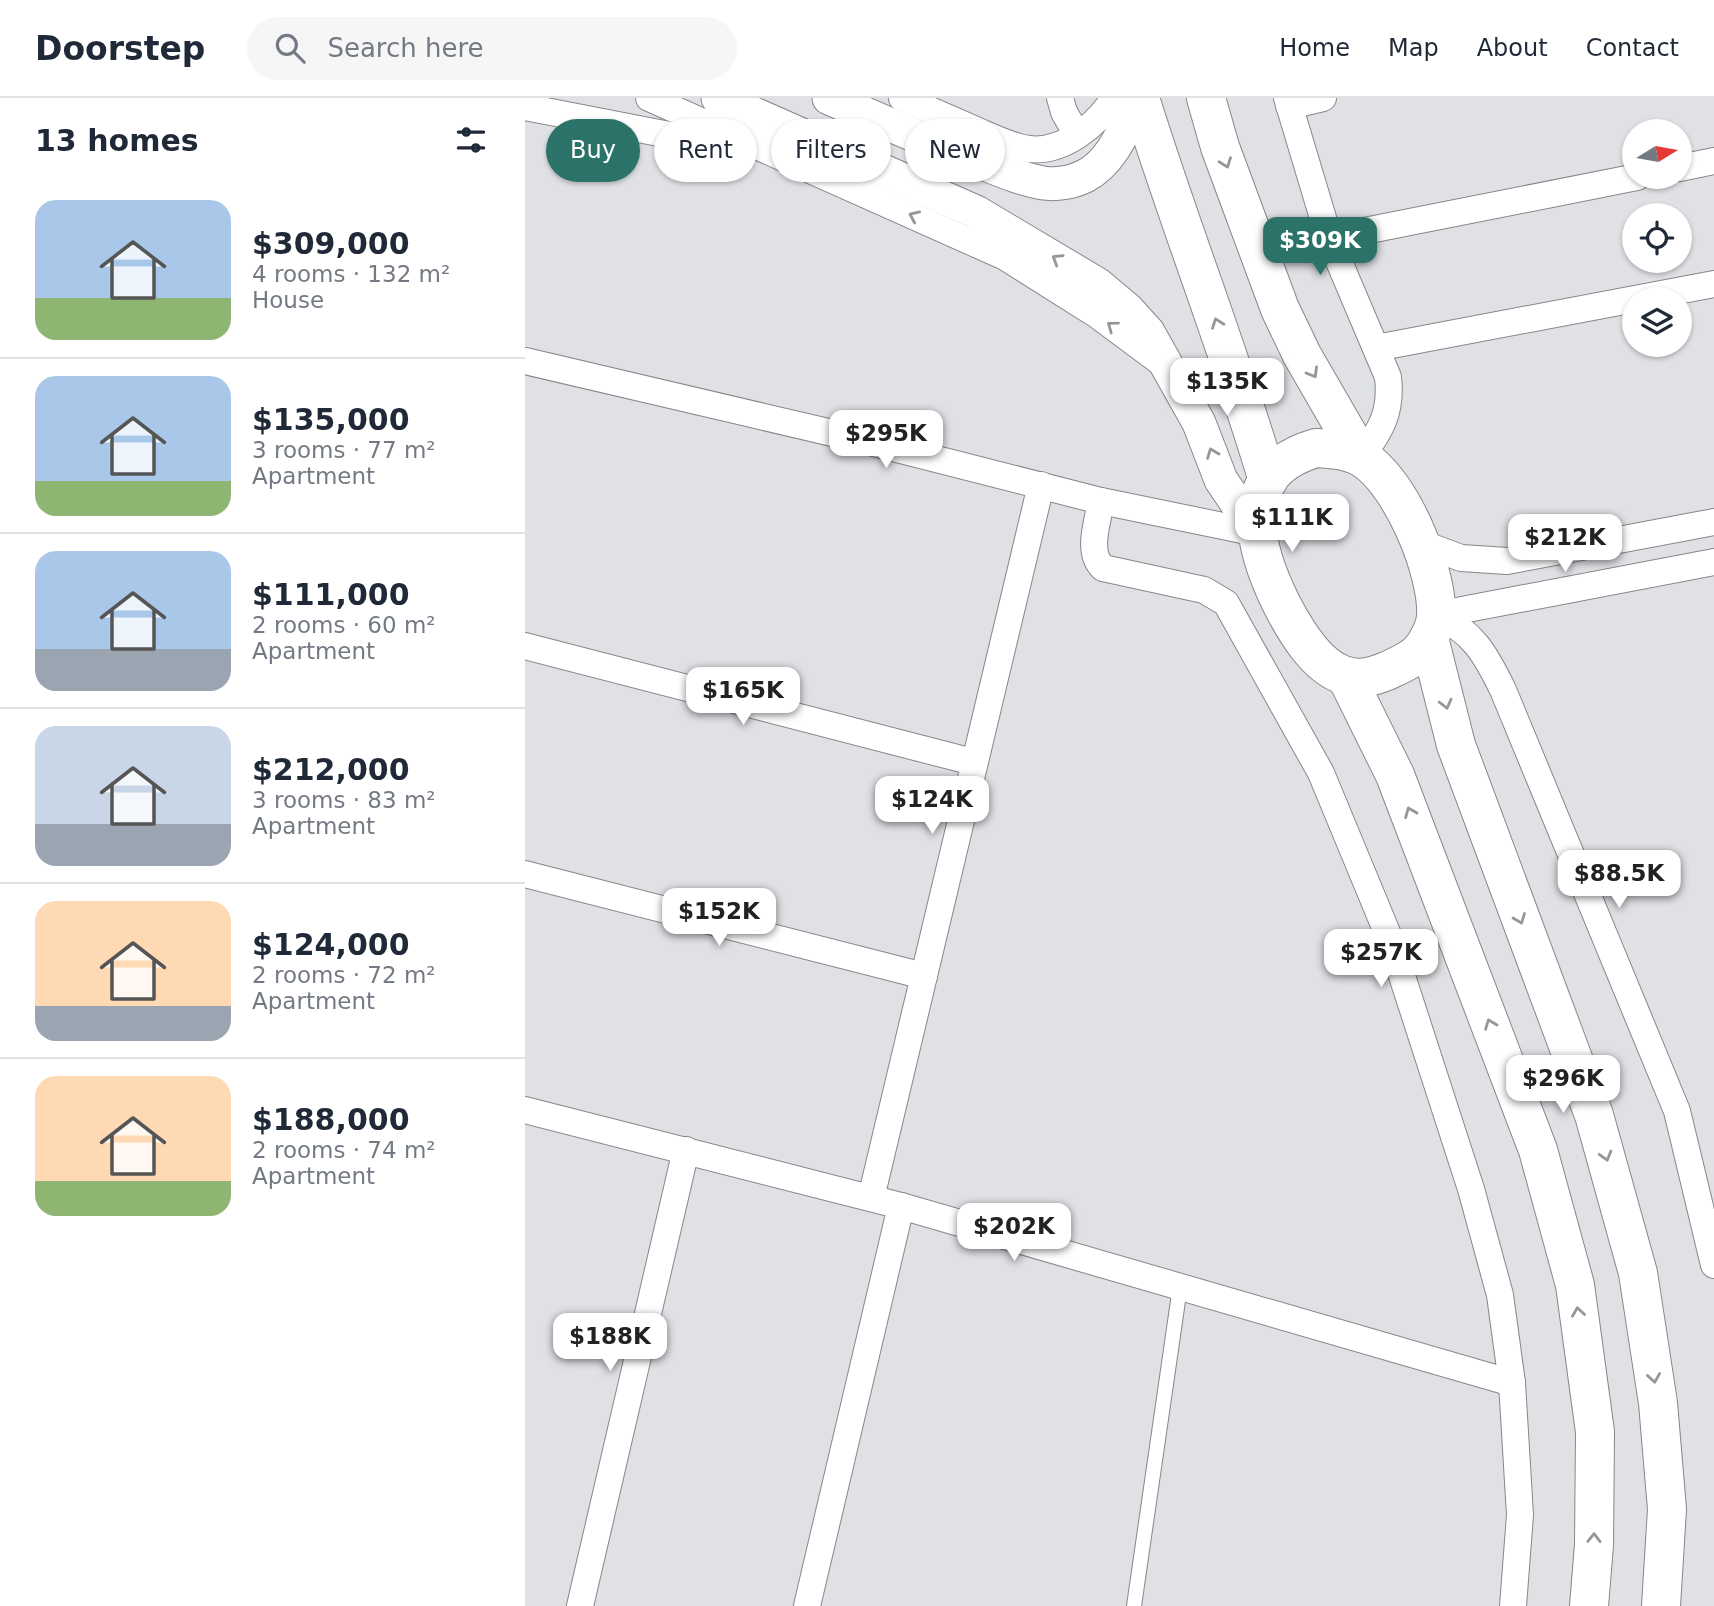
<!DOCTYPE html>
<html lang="en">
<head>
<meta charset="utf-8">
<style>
  :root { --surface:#fff; --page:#f6f6f7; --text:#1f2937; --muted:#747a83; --line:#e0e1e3; --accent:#2b7269 }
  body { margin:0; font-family:"DejaVu Sans",sans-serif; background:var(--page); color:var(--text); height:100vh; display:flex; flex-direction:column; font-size:26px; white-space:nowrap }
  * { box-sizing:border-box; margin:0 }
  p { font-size:23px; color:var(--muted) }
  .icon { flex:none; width:38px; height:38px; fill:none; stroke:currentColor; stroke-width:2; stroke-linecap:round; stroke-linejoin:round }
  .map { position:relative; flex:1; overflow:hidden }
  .panel { display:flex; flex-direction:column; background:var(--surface); width:525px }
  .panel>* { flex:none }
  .hud { position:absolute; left:21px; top:21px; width:665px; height:63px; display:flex; gap:14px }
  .needle { width:46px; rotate:79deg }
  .fabs { position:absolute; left:1097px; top:21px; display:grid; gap:14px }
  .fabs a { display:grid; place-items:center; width:70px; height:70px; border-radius:50%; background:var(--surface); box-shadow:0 2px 5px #0004; font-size:35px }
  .price { position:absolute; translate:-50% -60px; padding:0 16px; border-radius:14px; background:#fff; color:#222; font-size:23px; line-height:46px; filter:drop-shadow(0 2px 4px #0008) }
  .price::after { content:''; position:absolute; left:50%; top:42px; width:21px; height:16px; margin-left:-10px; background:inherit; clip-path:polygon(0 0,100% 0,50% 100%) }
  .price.current { background:var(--accent); color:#fff }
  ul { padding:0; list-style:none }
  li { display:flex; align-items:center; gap:21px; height:175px; padding:0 35px }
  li+li { border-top:2px solid var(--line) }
  li span { display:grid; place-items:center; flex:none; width:196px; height:140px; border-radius:21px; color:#555 }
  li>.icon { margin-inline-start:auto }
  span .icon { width:84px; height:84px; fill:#fffc; stroke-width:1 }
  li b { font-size:30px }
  h2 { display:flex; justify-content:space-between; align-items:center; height:84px; padding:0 35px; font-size:30px }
  .chip { padding:0 24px; border-radius:32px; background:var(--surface); box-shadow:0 2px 5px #0004; font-size:24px; line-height:63px }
  .chip.current { background:var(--accent); color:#fff }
  header { display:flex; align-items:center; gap:42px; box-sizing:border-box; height:98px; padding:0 35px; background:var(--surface); border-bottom:2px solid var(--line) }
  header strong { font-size:33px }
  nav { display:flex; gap:38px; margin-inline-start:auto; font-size:24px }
  .search { width:490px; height:63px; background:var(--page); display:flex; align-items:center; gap:18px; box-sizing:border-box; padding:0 24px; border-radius:38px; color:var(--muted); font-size:26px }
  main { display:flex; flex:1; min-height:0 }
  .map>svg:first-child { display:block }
</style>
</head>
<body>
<header>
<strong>Doorstep</strong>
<div class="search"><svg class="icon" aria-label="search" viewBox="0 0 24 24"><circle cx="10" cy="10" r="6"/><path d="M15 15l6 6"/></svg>Search here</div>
<nav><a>Home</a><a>Map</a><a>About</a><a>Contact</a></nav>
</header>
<main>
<section class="panel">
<h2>13 homes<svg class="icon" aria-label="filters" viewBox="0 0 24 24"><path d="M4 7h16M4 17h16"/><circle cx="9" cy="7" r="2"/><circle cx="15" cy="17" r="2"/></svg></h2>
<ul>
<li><span style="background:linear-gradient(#a9c7e8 70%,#8fb573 0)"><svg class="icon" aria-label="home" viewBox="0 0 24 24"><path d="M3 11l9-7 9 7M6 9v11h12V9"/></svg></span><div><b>$309,000</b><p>4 rooms · 132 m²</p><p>House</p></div></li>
<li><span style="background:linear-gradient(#a9c7e8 75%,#8fb573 0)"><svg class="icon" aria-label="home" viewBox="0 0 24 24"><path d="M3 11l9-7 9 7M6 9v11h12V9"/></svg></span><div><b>$135,000</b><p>3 rooms · 77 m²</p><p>Apartment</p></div></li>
<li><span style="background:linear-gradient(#a9c7e8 70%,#9aa5b1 0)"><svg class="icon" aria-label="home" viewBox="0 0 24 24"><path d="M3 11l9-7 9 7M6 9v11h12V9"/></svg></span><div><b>$111,000</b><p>2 rooms · 60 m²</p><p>Apartment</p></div></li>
<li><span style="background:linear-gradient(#c9d6e8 70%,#9aa5b1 0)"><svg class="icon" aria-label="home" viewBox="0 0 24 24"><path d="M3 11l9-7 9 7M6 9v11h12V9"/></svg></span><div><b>$212,000</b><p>3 rooms · 83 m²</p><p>Apartment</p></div></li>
<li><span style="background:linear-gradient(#ffd9b3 75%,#9aa5b1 0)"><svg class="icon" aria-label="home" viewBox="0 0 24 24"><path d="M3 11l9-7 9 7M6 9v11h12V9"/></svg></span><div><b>$124,000</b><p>2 rooms · 72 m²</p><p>Apartment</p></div></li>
<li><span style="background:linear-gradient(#ffd9b3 75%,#8fb573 0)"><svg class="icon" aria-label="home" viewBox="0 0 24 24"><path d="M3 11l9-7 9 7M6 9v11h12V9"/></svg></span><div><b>$188,000</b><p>2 rooms · 74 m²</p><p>Apartment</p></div></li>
</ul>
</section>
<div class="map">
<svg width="1189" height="1508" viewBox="0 0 1189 1508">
  <rect width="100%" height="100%" fill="#dfe1e5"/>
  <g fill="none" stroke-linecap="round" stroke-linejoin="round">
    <g stroke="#85878a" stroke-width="16">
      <path id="service" d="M 609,1508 L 655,1189"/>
    </g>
    <g stroke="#85878a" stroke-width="28">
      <g id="minor">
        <path d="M 124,0 L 480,159 L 572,217 L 638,266"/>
        <path d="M 377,0 C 403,11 428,22 453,33 C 469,40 487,49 504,51 C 538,55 572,27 589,0"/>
        <path d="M 535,0 L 539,14 L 552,37"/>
        <path d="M 762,0 L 804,140 L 863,279 C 867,314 856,332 836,359"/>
        <path d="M 764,8 L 798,0"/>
        <path d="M 0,9 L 206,49 L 211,48"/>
        <path d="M 1155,70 L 1189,63"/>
        <path d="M 804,140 L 1112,79"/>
        <path d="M 851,250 L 1189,186"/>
        <path d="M 0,263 L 333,341 L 576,403 L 732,435"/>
        <path d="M 576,403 C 573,424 561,454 578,470 L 679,492 L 701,505 L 796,675 L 866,844 L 946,1091 L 975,1197 L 987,1285 L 995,1417 L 988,1508"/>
        <path d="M 896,445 L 936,460 L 982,463 L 1189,424"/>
        <path d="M 911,517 C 948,533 961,557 978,592 L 1152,1013 L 1189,1167"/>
        <path d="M 911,517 L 1189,464"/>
        <path d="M 0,548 L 448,664"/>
        <path d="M 0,776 L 399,878"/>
        <path d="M 0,1012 L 376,1108 L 987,1285"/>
        <path d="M 346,1100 L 516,387"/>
        <path d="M 55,1508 L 161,1052"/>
        <path d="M 282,1508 L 376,1108"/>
      </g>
    </g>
    <g stroke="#85878a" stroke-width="35">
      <g id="tertiary">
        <path d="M 193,0 L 451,114 L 572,186 L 603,212 L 623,234 L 674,325 L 696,382 L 732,435"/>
        <path d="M 304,0 C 352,21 399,42 447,61 C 471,70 494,81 518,85 C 532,87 548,84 560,78 C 589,63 601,27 614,0"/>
      </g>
    </g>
    <g stroke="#85878a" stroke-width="40">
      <g id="secondary">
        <path d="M 615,0 C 655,129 705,254 743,383"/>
        <path d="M 681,0 L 695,49 L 755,211 L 777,257 L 836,359"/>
        <path d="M 791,350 C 807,351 823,352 837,360 C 876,383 914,475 911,519 C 910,530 905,539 899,548 C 891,560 877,566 864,572 C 850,578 835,583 818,577 C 790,567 770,532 757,507 C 727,447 709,374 791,350 Z"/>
        <path d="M 904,540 L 931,647 L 1069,1017 L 1113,1175 L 1133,1305 L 1142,1411 L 1136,1508"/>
        <path d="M 821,578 L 870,677 L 1013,1052 L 1050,1187 L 1070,1334 L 1069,1447 L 1064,1508"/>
      </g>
    </g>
    <use href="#service" stroke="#fff" stroke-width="14"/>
    <use href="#minor" stroke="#fff" stroke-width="26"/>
    <use href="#tertiary" stroke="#fff" stroke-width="33"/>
    <use href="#secondary" stroke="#fff" stroke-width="38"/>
  </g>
  <defs><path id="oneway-chevron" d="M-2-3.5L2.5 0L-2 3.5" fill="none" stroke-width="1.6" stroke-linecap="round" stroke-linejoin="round" transform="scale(1.75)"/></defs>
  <g stroke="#969697">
    <use href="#oneway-chevron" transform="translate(701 65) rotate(70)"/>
    <use href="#oneway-chevron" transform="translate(389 118) rotate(-156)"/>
    <use href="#oneway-chevron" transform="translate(532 161) rotate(-148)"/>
    <use href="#oneway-chevron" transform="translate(692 225) rotate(-110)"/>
    <use href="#oneway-chevron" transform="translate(587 228) rotate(-144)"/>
    <use href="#oneway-chevron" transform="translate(788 275) rotate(60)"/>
    <use href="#oneway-chevron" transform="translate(687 355) rotate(-111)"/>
    <use href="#oneway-chevron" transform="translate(921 606) rotate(76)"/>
    <use href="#oneway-chevron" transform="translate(885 714) rotate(-112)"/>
    <use href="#oneway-chevron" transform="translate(995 821) rotate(69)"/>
    <use href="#oneway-chevron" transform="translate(965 926) rotate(-111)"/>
    <use href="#oneway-chevron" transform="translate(1081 1058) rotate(74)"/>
    <use href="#oneway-chevron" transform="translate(1053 1214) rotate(-98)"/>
    <use href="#oneway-chevron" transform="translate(1129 1280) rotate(81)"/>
    <use href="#oneway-chevron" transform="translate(1069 1440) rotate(-89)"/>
  </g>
</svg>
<div class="fabs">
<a><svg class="needle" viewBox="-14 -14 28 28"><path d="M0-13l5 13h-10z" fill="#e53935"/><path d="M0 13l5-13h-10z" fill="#747a83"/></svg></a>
<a><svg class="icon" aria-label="locate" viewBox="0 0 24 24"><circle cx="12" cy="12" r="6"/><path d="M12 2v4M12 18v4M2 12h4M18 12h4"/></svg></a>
<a><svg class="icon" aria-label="layers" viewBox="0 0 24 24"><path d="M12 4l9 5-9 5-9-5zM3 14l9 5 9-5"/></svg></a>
</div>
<b class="price current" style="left:795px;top:179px">$309K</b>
<b class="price" style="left:702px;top:320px">$135K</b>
<b class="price" style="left:361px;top:372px">$295K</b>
<b class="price" style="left:767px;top:456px">$111K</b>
<b class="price" style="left:1040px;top:476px">$212K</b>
<b class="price" style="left:218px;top:629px">$165K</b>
<b class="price" style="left:407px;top:738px">$124K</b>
<b class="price" style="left:1094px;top:812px">$88.5K</b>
<b class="price" style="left:194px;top:850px">$152K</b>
<b class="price" style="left:856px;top:891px">$257K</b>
<b class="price" style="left:1038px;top:1017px">$296K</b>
<b class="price" style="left:489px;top:1165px">$202K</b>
<b class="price" style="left:85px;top:1275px">$188K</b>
<div class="hud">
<a class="chip current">Buy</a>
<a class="chip">Rent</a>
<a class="chip">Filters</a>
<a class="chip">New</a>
</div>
</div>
</main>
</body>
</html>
